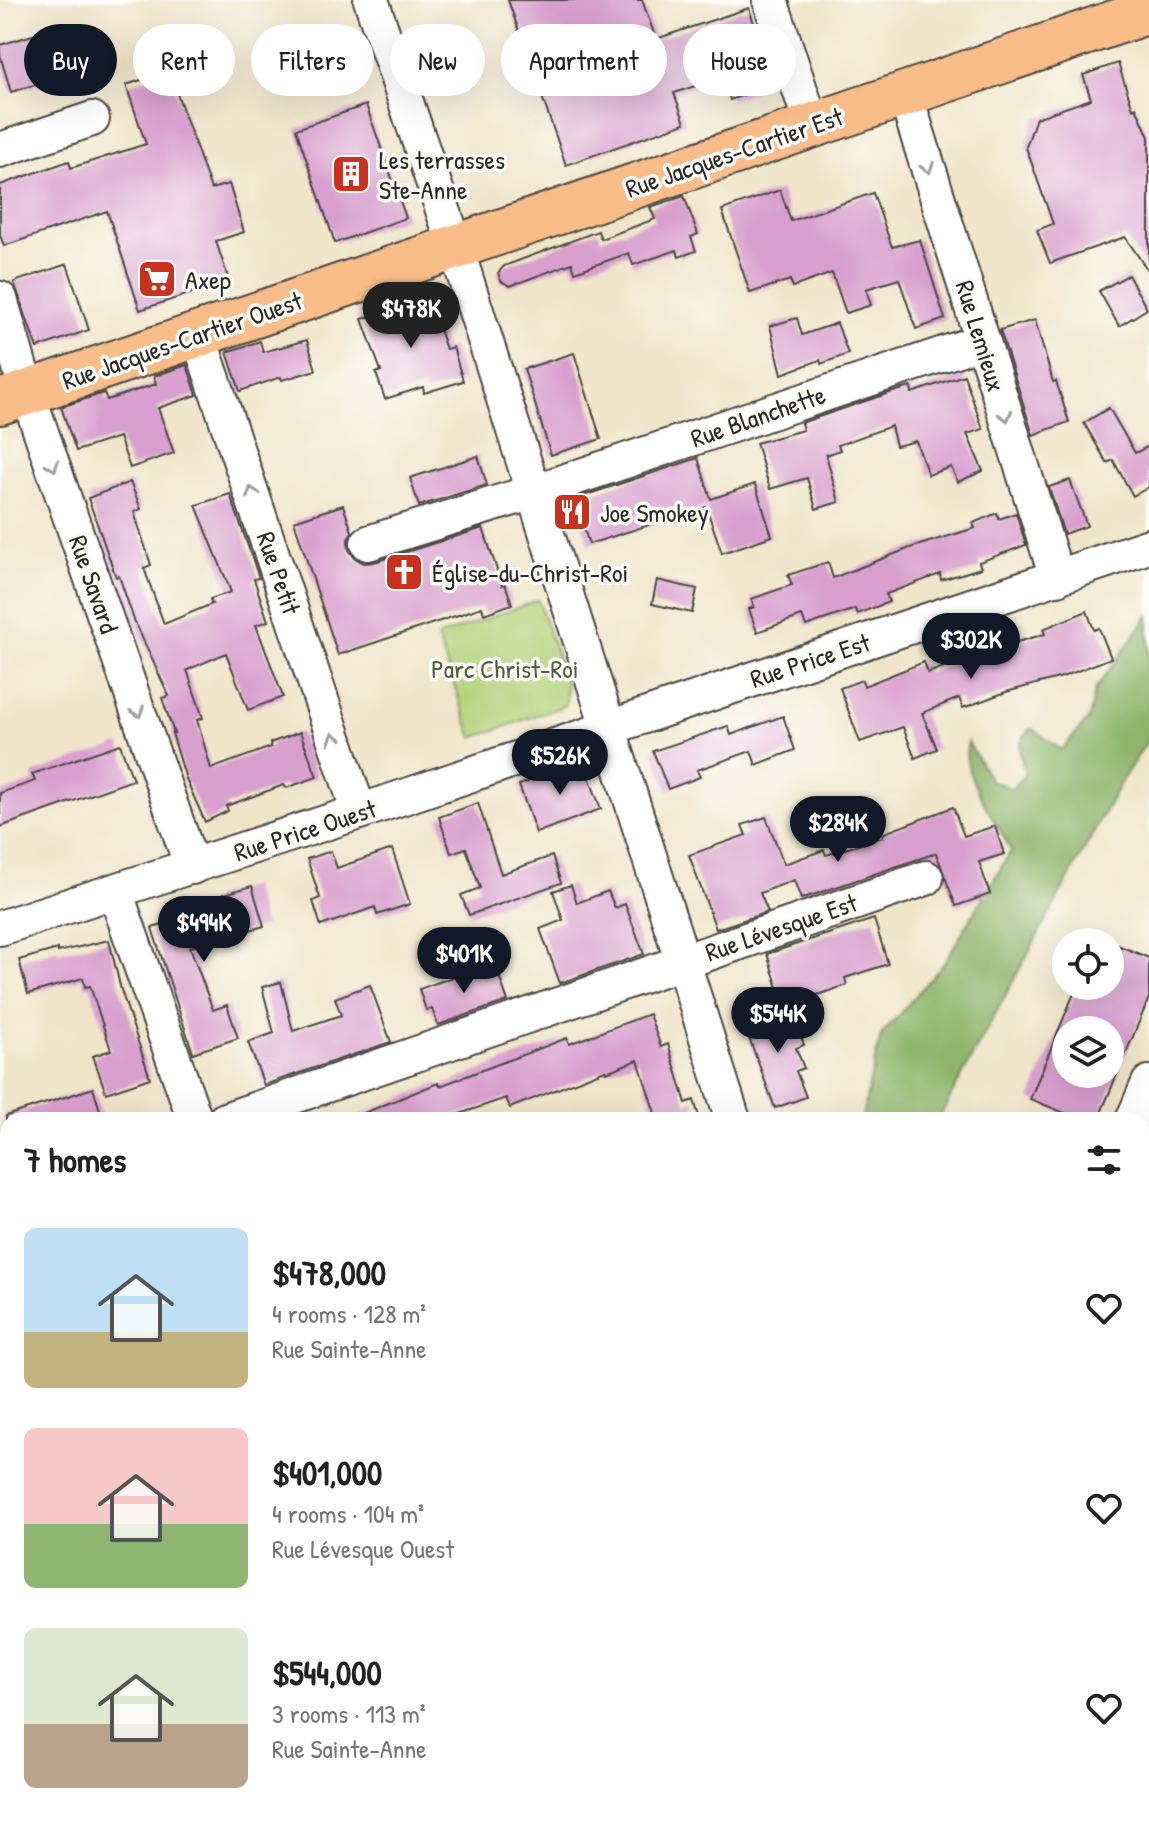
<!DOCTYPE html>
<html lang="en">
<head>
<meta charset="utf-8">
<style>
  :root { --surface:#fff; --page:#f2f2f2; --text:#222; --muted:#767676; --accent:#111827 }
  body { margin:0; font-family:"Patrick Hand",sans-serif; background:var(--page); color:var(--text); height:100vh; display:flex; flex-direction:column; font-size:30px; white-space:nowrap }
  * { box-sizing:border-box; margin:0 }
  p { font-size:26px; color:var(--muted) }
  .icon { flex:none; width:44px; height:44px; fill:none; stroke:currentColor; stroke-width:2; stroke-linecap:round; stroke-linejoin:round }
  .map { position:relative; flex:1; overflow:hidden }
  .drawer { position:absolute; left:0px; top:1112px; width:1150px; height:712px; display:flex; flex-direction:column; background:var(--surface); border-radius:24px 24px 0 0; box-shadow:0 8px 32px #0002 }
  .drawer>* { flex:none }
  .top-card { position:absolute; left:24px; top:24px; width:1102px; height:72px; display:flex; gap:16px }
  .fabs { position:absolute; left:1052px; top:928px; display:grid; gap:16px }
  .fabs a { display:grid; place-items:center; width:72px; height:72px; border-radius:50%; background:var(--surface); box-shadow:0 8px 32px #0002; font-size:40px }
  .price { position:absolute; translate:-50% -68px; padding:0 18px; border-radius:28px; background:var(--accent); color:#fff; font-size:26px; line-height:52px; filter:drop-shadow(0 2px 4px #0008) }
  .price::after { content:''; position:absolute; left:50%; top:48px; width:24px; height:18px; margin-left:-12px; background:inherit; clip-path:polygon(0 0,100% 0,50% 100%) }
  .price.active { background:#222; color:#fff }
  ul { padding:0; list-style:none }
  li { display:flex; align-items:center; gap:24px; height:200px; padding:0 24px }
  li span { display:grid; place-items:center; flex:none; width:224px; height:160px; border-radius:12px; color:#555 }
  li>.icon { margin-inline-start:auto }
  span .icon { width:96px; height:96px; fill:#fffc; stroke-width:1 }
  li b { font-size:34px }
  h2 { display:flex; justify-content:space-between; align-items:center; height:96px; padding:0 24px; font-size:34px }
  .tag { padding:0 28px; border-radius:36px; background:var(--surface); box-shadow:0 8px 32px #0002; font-size:28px; line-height:72px }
  .tag.active { background:var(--accent); color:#fff }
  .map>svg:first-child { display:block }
</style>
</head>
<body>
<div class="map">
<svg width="1149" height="1824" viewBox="0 0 1149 1824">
  <rect width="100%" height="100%" fill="#fdfcf7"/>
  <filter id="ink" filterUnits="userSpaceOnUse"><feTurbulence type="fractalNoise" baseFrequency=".0125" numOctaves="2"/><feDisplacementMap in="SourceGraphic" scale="16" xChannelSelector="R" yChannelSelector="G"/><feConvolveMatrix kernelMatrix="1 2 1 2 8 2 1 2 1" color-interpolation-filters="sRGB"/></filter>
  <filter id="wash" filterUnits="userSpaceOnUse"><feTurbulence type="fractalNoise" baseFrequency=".006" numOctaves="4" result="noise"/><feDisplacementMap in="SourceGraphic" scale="32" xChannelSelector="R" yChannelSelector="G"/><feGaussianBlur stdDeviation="1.8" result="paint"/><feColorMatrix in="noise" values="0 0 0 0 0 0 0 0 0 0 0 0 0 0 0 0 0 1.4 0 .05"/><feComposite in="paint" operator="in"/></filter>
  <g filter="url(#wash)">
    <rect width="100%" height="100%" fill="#f0e5c9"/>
    <path fill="#b3d37b" stroke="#6f7f53" stroke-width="2" d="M 538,600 L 566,682 L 566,705 L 473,738 L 437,637 Z"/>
    <g fill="#8eb56b" stroke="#5c704b" stroke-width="2">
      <path d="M 1149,615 L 1149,738 L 1119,785 L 938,1120 L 861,1120 L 881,1035 L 944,963 L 1011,851 C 998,820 958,776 968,742 L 990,780 L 1012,789 L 1025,774 C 1019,754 1015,742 1032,728 L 1061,750 L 1089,719 L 1095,690 Z"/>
      <path d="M 8,1662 L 8,1747 L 0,1748 L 0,1665 Z"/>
      <path d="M 1142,1729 L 1149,1747 L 1149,1824 L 1117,1824 L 1118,1816 L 1142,1816 Z"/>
    </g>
    <g id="blocks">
      <g fill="#d9a0cf" fill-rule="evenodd">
        <path d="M 508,0 L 642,0 L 656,39 L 749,8 L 771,75 L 752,82 L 755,91 L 730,100 L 722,77 L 674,93 L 685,123 L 566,165 Z"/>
        <path d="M 33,35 L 41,47 L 51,80 L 11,92 L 0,55 L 0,45 Z"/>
        <path d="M 1118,63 L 1133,109 L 1136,107 L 1149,137 L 1149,272 L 1125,237 L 1050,263 L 1037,230 L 1053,224 L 1026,147 L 1036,118 L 1091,99 L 1083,75 Z"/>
        <path d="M 169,71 L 211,189 L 229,184 L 244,232 L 216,241 L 229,281 L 140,310 L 107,211 L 4,246 L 0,235 L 0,185 L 69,161 L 71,168 L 146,144 L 126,85 Z"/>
        <path d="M 366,105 L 406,218 L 335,243 L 296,129 Z"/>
        <path d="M 780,190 L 791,221 L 873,193 L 892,247 L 920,240 L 945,319 L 916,329 L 899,279 L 866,289 L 871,305 L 846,313 L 832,273 L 793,287 L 790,280 L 750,293 L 722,210 Z"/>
        <path d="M 684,196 L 698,234 L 691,237 L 696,251 L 679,257 L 677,250 L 633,265 L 629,253 L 575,272 L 572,263 L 510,286 L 501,281 L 498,273 L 504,266 L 598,231 L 601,239 L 655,219 L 650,207 Z"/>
        <path d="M 67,264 L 89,330 L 37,348 L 14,282 Z"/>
        <path d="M 1128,275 L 1147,309 L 1119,326 L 1099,291 Z"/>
        <path d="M 427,296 L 446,349 L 453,347 L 463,381 L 424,393 L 423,387 L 385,399 L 376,373 L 381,371 L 362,319 Z"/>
        <path d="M 797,318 L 802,335 L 837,323 L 848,354 L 821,364 L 820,360 L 782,374 L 770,326 Z"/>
        <path d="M 1035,320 L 1053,382 L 1056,381 L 1069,422 L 1033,435 L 1000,330 Z"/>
        <path d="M 307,340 L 316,370 L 282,380 L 281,377 L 240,391 L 227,352 L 260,341 L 263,352 Z"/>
        <path d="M 574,353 L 601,439 L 551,455 L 524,369 Z"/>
        <path d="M 187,365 L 197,395 L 158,408 L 174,453 L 130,468 L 119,437 L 76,451 L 61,407 L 104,393 L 107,400 L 156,384 L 154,376 Z"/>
        <path d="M 964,375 L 983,429 L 967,434 L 983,471 L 958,482 L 951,467 L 928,475 L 916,441 L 896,446 L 891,426 L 838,445 L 840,450 L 826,455 L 839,502 L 816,509 L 807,478 L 770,489 L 756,443 L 803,430 L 801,423 L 889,393 L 911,387 L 912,393 Z"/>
        <path d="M 1109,408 L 1135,453 L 1149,446 L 1149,487 L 1133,496 L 1113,460 L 1107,463 L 1084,423 Z"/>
        <path d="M 478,456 L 487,485 L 419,506 L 410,478 Z"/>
        <path d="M 698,458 L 711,499 L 755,484 L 772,536 L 722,553 L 706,507 L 589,544 L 574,499 Z"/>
        <path d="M 1070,480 L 1087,526 L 1064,534 L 1049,487 Z"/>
        <path d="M 130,482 L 141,509 L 134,512 L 151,565 L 144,568 L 164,624 L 212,604 L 210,599 L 231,592 L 196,505 L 230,494 L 259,578 L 254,579 L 268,621 L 256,625 L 283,697 L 248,710 L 226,653 L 187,670 L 203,718 L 197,720 L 211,769 L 271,747 L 270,743 L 300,732 L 317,777 L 286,788 L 284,785 L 226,806 L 228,811 L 205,822 L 186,779 L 172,733 L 174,733 L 162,698 L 169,696 L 134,620 L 119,576 L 116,577 L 88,498 Z"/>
        <path d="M 343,505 L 352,532 L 348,539 L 349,550 L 355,558 L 364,563 L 374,562 L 483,528 L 502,585 L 505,584 L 512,604 L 484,614 L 482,607 L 338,655 L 294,521 Z"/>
        <path d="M 997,513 L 999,519 L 1016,513 L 1026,545 L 979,562 L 981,568 L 941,580 L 940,574 L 886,594 L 889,602 L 857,614 L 855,609 L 806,626 L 802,616 L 757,632 L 749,609 L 754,607 L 751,599 L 792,585 L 788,575 L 828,562 L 833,578 L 910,548 L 975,528 L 973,523 Z"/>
        <path d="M 657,580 L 697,589 L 692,613 L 652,604 Z"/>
        <path d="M 1087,611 L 1094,630 L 1099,628 L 1111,658 L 1062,677 L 1006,692 L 963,708 L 959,698 L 922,713 L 937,749 L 915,758 L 903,727 L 860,742 L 840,688 L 862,680 L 864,686 L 924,662 L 928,673 L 982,652 L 1045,634 L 1043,629 Z"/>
        <path d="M 783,716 L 795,750 L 756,765 L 751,751 L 697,770 L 700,777 L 668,789 L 653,751 L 728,726 L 731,735 Z"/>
        <path d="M 120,744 L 133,780 L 0,827 L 0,793 L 35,781 L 32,774 Z"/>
        <path d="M 583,761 L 601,809 L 536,833 L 519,785 Z"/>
        <path d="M 478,803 L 501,874 L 552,856 L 561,883 L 469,915 L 461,895 L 480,888 L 466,848 L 451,853 L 439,817 Z"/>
        <path d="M 953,807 L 964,836 L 995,826 L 1004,854 L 979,862 L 990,894 L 956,906 L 936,853 L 801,899 L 794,880 L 760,893 L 768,912 L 716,929 L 689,855 L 746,835 L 742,825 L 766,817 L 784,864 L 824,850 L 826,855 L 883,837 L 882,834 Z"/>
        <path d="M 392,849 L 410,904 L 377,915 L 375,907 L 321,926 L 313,901 L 320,898 L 307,859 L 331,851 L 337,868 Z"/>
        <path d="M 571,885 L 577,903 L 608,891 L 615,908 L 625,904 L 644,954 L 560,983 L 540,929 L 563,920 L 553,891 Z"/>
        <path d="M 252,886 L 264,926 L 190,947 L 213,1010 L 227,1005 L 238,1038 L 193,1053 L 152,928 L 217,910 L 214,897 Z"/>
        <path d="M 874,919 L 888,964 L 845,978 L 847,985 L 784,1006 L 767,954 Z"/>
        <path d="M 109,940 L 121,990 L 150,1078 L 106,1093 L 93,1056 L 111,1050 L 90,986 L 85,987 L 83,978 L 28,994 L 19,960 L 58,949 L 58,952 Z"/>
        <path d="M 1110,942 L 1149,958 L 1149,998 L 1098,1120 L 1082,1120 L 1030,1099 L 1077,986 L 1110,986 ZM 1066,1030 L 1110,1030 L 1110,1074 L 1066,1074 Z"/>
        <path d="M 481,967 L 483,972 L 496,968 L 508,1001 L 438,1025 L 432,1009 L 426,1010 L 419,989 Z"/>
        <path d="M 281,982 L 293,1031 L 341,1015 L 335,998 L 370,985 L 391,1042 L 264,1085 L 248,1042 L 274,1033 L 262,987 Z"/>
        <path d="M 790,1007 L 804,1045 L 796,1048 L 804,1068 L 796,1071 L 806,1097 L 775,1108 L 744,1024 Z"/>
        <path d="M 649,1014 L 661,1047 L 668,1044 L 686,1103 L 694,1100 L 700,1120 L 646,1120 L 645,1116 L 655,1113 L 638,1060 L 606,1072 L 605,1070 L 510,1108 L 506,1098 L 442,1120 L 347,1120 L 438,1083 L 440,1086 L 567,1038 L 569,1044 Z"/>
        <path d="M 93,1088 L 103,1120 L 6,1120 L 6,1116 Z"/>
      </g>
    </g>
  </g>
  <g filter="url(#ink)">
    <use href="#blocks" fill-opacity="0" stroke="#494743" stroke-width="2"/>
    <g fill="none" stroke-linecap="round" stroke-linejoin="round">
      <g stroke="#494743" stroke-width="38">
        <g id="minor">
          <path d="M 371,0 L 456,248 L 733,1120"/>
          <path d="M 770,0 L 812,126"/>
          <path d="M 905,94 L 1057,578"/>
          <path d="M 0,150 L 92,119"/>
          <path d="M 0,299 L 27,392 L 192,867"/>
          <path d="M 198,335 L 359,812"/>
          <path d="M 368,543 L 533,492 L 982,341"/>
          <path d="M 115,891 L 195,1120"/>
          <path d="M 0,928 L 359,812 L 1149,546"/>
          <path d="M 225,1120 L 926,878"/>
          <path d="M 1133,1120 L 1149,1083"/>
          <path d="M 1142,1172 L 1149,1170"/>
          <path d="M 1142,1363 L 1149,1361"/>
          <path d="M 0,1454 L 8,1451"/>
          <path d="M 1142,1620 L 1149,1618"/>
          <path d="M 473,1816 L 476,1824"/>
          <path d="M 970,1816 L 973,1824"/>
          <path d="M 538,1824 L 562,1816"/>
        </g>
      </g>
      <g stroke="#494743" stroke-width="48">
        <g id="major">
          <path d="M 0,402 L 1149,11"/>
          <path d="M 0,1236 L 8,1257"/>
          <path d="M 0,1402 L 8,1429"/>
          <path d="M 131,1816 L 133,1824"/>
          <path d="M 193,1816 L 194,1824"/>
        </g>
      </g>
      <use href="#minor" stroke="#fff" stroke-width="34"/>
      <use href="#major" stroke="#f8bd89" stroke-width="44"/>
    </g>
    <defs><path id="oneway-chevron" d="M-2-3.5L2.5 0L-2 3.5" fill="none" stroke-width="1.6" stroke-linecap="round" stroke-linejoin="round" transform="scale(2)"/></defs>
    <g stroke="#a0a0a0">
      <use href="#oneway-chevron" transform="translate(928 168) rotate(72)"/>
      <use href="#oneway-chevron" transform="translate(1006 416) rotate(73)"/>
      <use href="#oneway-chevron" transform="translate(53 466) rotate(71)"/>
      <use href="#oneway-chevron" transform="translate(252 492) rotate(-109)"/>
      <use href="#oneway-chevron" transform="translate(138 712) rotate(71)"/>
      <use href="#oneway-chevron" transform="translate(334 738) rotate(-108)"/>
    </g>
  </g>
  <defs>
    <g id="building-square" transform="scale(2)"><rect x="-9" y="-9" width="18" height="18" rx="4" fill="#c8321e" stroke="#fdfcf7"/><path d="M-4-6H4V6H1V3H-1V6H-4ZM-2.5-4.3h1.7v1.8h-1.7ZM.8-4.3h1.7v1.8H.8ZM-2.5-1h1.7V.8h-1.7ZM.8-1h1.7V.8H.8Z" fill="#fff"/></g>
    <g id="supermarket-square" transform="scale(2)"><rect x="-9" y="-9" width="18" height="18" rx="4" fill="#c8321e" stroke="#fdfcf7"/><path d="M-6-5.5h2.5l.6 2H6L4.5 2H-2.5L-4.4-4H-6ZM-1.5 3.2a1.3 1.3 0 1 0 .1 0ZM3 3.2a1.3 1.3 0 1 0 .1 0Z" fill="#fff"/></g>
    <g id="restaurant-square" transform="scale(2)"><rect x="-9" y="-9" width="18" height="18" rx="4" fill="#c8321e" stroke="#fdfcf7"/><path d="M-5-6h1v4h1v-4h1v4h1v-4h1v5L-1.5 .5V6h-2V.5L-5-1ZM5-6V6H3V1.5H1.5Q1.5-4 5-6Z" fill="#fff"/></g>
    <g id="church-square" transform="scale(2)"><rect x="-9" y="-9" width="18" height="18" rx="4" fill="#c8321e" stroke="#fdfcf7"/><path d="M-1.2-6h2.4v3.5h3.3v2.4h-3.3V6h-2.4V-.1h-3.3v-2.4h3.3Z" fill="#fff"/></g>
  </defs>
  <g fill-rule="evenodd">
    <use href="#building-square" x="351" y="174"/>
    <use href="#supermarket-square" x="157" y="279"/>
    <use href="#restaurant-square" x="572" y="512"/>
    <use href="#church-square" x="404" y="572"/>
  </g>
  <g text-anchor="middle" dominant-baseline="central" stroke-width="7" stroke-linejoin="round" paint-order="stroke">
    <g font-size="26" fill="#2b2b2b" stroke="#fdfcf7">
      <text transform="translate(734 152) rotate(-19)">Rue Jacques-Cartier Est</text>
      <text transform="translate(981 336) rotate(73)">Rue Lemieux</text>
      <text transform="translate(182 340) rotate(-19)">Rue Jacques-Cartier Ouest</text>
      <text transform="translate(758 416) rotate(-19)">Rue Blanchette</text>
      <text transform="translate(279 573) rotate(71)">Rue Petit</text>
      <text transform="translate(94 584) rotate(71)">Rue Savard</text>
      <text transform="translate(810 660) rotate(-18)">Rue Price Est</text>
      <text transform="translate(305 830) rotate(-18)">Rue Price Ouest</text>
      <text transform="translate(781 927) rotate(-19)">Rue Lévesque Est</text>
    </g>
    <g font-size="26" fill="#2b2b2b" stroke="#fdfcf7" text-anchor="start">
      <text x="379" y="159">Les terrasses<tspan x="379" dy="30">Ste-Anne</tspan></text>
      <text x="185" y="279">Axep</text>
      <text x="600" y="512">Joe Smokey</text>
      <text x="432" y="572">Église-du-Christ-Roi</text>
    </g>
    <g font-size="26" fill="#545d43" stroke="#fdfcf7">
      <text x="505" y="668">Parc Christ-Roi</text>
    </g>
  </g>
</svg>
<div class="fabs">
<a><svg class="icon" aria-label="locate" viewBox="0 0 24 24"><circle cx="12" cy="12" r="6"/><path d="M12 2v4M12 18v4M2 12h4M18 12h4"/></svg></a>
<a><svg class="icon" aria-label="layers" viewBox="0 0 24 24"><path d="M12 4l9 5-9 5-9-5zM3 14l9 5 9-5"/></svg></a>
</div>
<b class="price active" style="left:411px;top:350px">$478K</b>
<b class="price" style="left:971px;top:681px">$302K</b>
<b class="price" style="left:560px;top:797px">$526K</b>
<b class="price" style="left:838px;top:864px">$284K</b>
<b class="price" style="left:204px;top:964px">$494K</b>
<b class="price" style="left:464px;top:995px">$401K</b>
<b class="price" style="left:778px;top:1055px">$544K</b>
<div class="top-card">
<a class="tag active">Buy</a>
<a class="tag">Rent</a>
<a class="tag">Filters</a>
<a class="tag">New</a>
<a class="tag">Apartment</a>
<a class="tag">House</a>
</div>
<section class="drawer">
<h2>7 homes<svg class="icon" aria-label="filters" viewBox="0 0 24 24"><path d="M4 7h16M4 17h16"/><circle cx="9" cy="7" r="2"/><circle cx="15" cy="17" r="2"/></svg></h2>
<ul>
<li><span style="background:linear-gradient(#bfe0f5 65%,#c2b280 0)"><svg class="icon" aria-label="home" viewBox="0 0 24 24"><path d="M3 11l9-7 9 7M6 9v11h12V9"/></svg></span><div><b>$478,000</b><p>4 rooms · 128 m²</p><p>Rue Sainte-Anne</p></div><svg class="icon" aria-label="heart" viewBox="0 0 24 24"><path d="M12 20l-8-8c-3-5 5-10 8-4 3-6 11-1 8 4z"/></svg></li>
<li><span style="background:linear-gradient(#f6c9c9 60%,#8fb573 0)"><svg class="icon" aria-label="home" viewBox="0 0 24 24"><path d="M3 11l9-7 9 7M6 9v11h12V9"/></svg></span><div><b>$401,000</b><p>4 rooms · 104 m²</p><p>Rue Lévesque Ouest</p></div><svg class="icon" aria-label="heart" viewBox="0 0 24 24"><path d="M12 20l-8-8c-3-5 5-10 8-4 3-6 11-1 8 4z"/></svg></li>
<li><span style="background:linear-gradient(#dfe7d0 60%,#b9a48a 0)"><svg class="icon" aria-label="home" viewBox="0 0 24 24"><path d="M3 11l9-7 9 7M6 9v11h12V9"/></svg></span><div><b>$544,000</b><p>3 rooms · 113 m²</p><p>Rue Sainte-Anne</p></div><svg class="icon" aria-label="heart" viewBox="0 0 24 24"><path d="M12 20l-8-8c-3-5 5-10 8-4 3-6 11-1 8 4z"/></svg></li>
</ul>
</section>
</div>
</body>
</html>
